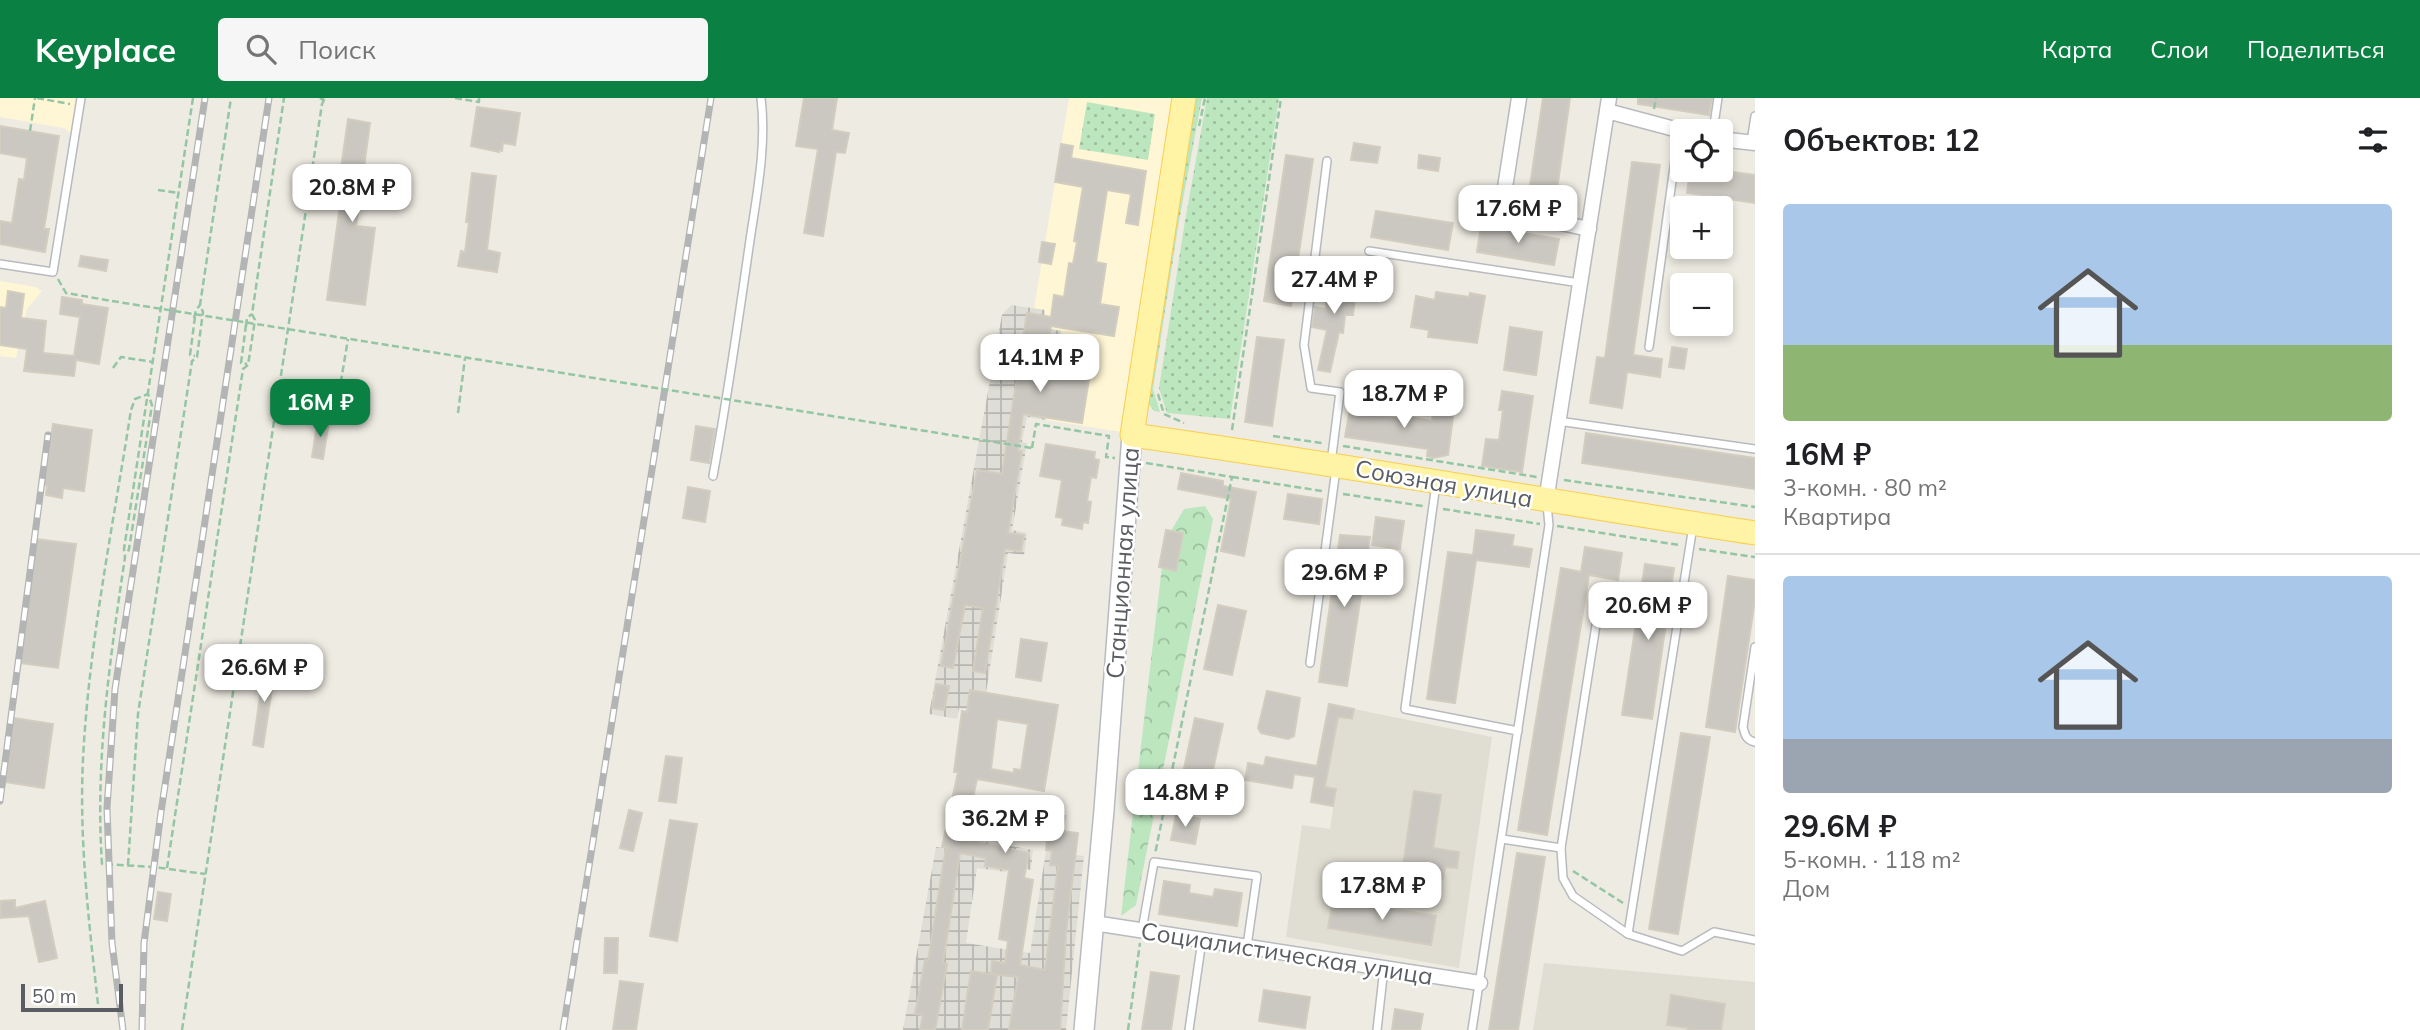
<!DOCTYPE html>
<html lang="ru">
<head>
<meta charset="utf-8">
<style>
  :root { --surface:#fff; --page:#f6f6f6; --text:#202124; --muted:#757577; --line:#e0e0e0; --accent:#0b8043 }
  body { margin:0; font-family:Mulish,sans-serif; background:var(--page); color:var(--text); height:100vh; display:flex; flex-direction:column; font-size:26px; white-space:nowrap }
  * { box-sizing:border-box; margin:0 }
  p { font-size:23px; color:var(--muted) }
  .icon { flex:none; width:38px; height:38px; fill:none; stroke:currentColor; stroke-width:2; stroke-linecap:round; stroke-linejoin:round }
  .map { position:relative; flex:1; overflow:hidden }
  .panel { display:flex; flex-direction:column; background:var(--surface); width:665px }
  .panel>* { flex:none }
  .fabs { position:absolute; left:1670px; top:21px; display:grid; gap:14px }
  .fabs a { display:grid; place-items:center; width:63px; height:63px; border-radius:7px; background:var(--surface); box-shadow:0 4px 10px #0003; font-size:35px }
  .scale { position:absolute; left:21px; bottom:18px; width:102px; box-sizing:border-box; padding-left:7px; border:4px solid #5a5e63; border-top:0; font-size:19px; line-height:24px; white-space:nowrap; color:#5a5e63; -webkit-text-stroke:5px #fff; paint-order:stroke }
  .price { position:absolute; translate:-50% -60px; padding:0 16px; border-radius:14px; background:#fff; color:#222; font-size:23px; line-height:46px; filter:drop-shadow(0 2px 4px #0008) }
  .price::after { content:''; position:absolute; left:50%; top:42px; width:21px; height:16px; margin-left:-10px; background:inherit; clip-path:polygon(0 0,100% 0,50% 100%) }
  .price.selected { background:var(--accent); color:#fff }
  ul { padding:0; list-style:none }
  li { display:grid; align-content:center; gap:14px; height:371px; padding:0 28px }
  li+li { border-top:2px solid var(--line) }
  li span { display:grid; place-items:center; height:217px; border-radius:7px; color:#555 }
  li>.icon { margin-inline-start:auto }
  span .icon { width:126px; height:126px; fill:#fffc; stroke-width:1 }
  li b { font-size:30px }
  h2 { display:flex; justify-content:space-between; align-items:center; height:84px; padding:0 28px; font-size:30px }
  header { display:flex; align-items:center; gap:42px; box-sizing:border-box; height:98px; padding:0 35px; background:var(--accent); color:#fff }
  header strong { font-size:33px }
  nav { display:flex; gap:38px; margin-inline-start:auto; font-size:24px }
  .search { width:490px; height:63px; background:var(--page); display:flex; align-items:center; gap:18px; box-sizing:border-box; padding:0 24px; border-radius:7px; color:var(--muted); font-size:26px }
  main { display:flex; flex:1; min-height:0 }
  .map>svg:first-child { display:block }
</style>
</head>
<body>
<header>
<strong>Keyplace</strong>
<div class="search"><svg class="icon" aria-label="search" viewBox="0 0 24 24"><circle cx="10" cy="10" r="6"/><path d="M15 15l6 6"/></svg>Поиск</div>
<nav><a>Карта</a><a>Слои</a><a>Поделиться</a></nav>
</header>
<main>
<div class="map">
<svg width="1755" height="932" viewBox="0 0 1755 932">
  <defs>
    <pattern id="industrial-grid" width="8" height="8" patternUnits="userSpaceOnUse" patternTransform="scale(1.75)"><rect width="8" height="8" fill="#deddd6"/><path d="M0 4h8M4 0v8" fill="none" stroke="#b7b6b1"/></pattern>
    <pattern id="grass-dots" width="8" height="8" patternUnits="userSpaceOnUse" patternTransform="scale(1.75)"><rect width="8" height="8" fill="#bce7be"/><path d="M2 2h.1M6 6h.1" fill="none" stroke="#9cbe9e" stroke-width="1.8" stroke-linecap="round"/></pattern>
    <pattern id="forest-crowns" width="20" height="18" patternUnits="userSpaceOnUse" patternTransform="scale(1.75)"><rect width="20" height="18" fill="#bce7be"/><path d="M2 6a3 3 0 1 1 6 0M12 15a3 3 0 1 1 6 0" fill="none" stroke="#9cbe9e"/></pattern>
  </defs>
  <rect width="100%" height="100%" fill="#eeebe2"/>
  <g fill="#fff6d5">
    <path d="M 0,0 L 81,0 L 75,39 L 64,30 L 0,19 Z"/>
    <path d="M 1069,0 L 1183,0 L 1128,335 L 1046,322 L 1061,233 L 1042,230 L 1045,213 L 1034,211 Z"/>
    <path d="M 0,183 L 36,189 L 42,193 L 27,211 L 16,260 L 0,258 Z"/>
  </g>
  <g fill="url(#industrial-grid)">
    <path d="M 1011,207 L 1045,212 L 1043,230 L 1061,233 L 1046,322 L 1027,319 L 1022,344 L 1027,345 L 1012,432 L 1027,435 L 1024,457 L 1008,455 L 983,614 L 959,610 L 957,621 L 929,616 L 1002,217 Z"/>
    <path d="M 969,741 L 1033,752 L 1031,772 L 1007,768 L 1006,774 L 977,770 L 966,845 L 1030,855 L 1046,753 L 1084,758 L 1066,932 L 903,932 L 936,749 L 966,754 Z"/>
  </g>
  <g fill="#e0ded2">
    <path d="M 1354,611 L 1492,639 L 1459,870 L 1286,839 L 1302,727 L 1330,731 L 1336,691 L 1326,689 L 1338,620 L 1351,622 Z"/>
    <path d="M 1544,865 L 1755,884 L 1755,932 L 1533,932 Z"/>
  </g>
  <g fill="url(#grass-dots)">
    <path d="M 1189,0 L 1202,0 L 1179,123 L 1153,291 L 1160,314 L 1154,313 L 1146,302 Z"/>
    <path d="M 1207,0 L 1279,0 L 1230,321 L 1167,315 L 1159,290 L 1185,123 Z"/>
    <path d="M 1087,4 L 1155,16 L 1148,62 L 1079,51 Z"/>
  </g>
  <path fill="url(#forest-crowns)" d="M 1205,408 L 1213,421 L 1136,807 L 1121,818 L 1165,443 L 1184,411 Z"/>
  <g fill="#cbc8c1" stroke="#d3cdc0" stroke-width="2" fill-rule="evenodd">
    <path d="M 804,0 L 837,0 L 832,32 L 849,35 L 845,55 L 836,54 L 823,138 L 804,135 L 818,51 L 796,48 Z"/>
    <path d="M 1543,0 L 1570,0 L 1554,113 L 1527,108 Z"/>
    <path d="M 1638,0 L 1712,0 L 1709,17 L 1638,6 Z"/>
    <path d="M 477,9 L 520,15 L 515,47 L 503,45 L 502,53 L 499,52 L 499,54 L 471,48 Z"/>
    <path d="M 348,21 L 370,25 L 356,128 L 375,130 L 365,207 L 327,202 L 340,107 L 336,106 Z"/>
    <path d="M 0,28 L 59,38 L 44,131 L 49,131 L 45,154 L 0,146 L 0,123 L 12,125 L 19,81 L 24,82 L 27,60 L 0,55 Z"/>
    <path d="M 1354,45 L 1380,49 L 1377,65 L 1351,62 Z"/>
    <path d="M 1061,46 L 1073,48 L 1071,60 L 1146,73 L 1138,127 L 1126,125 L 1131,96 L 1107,92 L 1096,164 L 1106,166 L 1100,206 L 1119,209 L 1114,238 L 1051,228 L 1046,255 L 1092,262 L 1082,325 L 1023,316 L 1018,353 L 1022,353 L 1008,435 L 1024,437 L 1021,453 L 1005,451 L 985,575 L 973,573 L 983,510 L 965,507 L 953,570 L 941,568 L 977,372 L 1002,376 L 1027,215 L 1051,219 L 1054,197 L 1064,199 L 1069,165 L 1073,166 L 1077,144 L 1074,143 L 1083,89 L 1055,84 Z"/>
    <path d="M 1286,57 L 1313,61 L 1291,208 L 1264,203 Z"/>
    <path d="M 1419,57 L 1440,60 L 1438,73 L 1418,70 Z"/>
    <path d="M 1632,64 L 1660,67 L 1633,257 L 1662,261 L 1660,279 L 1627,274 L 1622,310 L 1590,305 L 1597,259 L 1605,260 Z"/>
    <path d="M 1690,72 L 1719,72 L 1755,77 L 1755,105 L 1687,95 Z"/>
    <path d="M 472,75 L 496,78 L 487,152 L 500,155 L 497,174 L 458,168 L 461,153 L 465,154 L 469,124 L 466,124 Z"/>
    <path d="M 1376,113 L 1453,125 L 1448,152 L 1371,139 Z"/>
    <path d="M 1481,128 L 1559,141 L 1554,167 L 1477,154 Z"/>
    <path d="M 1042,144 L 1055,146 L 1051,166 L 1039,164 Z"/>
    <path d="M 81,158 L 108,162 L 106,173 L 79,168 Z"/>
    <path d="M 1329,172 L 1344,174 L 1342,189 L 1356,190 L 1353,217 L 1345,217 L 1343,235 L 1339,234 L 1330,274 L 1318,272 L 1327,232 L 1312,229 L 1315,209 L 1326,211 Z"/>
    <path d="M 8,193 L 24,196 L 21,220 L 46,223 L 43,255 L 74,258 L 80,219 L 60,216 L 62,199 L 82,202 L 82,206 L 108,210 L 99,266 L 76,262 L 74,278 L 24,273 L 27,251 L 0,247 L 0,209 L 6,210 Z"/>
    <path d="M 1436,194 L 1469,199 L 1470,195 L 1485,198 L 1477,245 L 1428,239 L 1429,232 L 1411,229 L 1416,198 L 1435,202 Z"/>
    <path d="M 1510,229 L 1542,234 L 1536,277 L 1504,272 Z"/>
    <path d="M 1257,239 L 1284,242 L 1272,328 L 1245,324 Z"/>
    <path d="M 1672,249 L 1687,251 L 1684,271 L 1669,269 Z"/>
    <path d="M 1502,293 L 1533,298 L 1522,374 L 1482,368 L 1486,341 L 1499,342 L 1503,312 L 1499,312 Z"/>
    <path d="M 1434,309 L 1454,312 L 1448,357 L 1433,360 L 1427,358 L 1428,351 L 1345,339 L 1350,310 L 1368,313 L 1367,316 L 1403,321 L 1403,318 L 1432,323 Z"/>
    <path d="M 318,321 L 329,323 L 323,361 L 312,359 Z"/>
    <path d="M 53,326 L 92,332 L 84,393 L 63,390 L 62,400 L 46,397 L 47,388 L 44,387 Z"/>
    <path d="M 696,328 L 715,331 L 709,365 L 691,362 Z"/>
    <path d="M 1586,335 L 1755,360 L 1755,391 L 1582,365 Z"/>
    <path d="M 1046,346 L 1095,354 L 1094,361 L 1099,362 L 1096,380 L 1091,379 L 1087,403 L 1091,404 L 1088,425 L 1083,424 L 1082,431 L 1062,427 L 1063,420 L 1056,419 L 1062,382 L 1040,378 Z"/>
    <path d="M 1181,375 L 1223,383 L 1223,388 L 1256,394 L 1244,458 L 1221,453 L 1231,401 L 1178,391 Z"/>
    <path d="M 688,389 L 710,393 L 705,424 L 683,420 Z"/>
    <path d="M 1288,396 L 1322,401 L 1319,426 L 1284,421 Z"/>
    <path d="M 1376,419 L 1404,423 L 1400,451 L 1372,447 Z"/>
    <path d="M 1166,432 L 1183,435 L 1176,473 L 1159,469 Z"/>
    <path d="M 1476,432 L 1514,437 L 1512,448 L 1532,451 L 1529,469 L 1476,462 L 1455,605 L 1427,601 L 1448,454 L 1473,457 Z"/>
    <path d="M 1340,437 L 1370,439 L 1347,588 L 1319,584 Z"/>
    <path d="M 36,441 L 76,446 L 58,570 L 19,565 Z"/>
    <path d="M 1585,449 L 1622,455 L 1618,482 L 1589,477 L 1547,737 L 1518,732 L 1561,470 L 1581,474 Z"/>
    <path d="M 1645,466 L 1674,470 L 1652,621 L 1622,617 Z"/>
    <path d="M 1728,478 L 1755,482 L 1755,502 L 1735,634 L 1706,629 Z"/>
    <path d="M 1218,507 L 1246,513 L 1232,577 L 1204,571 Z"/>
    <path d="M 1021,541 L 1047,545 L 1041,583 L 1016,579 Z"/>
    <path d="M 265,564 L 276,565 L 263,649 L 253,647 Z"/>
    <path d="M 936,586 L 949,588 L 944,612 L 932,610 Z"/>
    <path d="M 970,592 L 1058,607 L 1044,693 L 977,681 L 964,742 L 1029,755 L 1024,780 L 1033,782 L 1020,867 L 1045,872 L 1058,768 L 1050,767 L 1052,753 L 1046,752 L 1050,716 L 1065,718 L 1062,733 L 1078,735 L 1066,836 L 1060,932 L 1009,932 L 1018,879 L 991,876 L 992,863 L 1005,865 L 1008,843 L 999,841 L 1009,772 L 985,768 L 986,760 L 960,755 L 943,865 L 947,866 L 935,932 L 920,932 L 923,917 L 915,916 L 925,862 L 928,863 L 946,749 L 942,749 L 958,674 L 954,674 L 962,613 L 967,614 ZM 997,621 L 1028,626 L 1021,672 L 1014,671 L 1014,675 L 991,671 Z"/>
    <path d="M 1267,593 L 1300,600 L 1294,638 L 1288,641 L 1261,635 L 1258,630 Z"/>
    <path d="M 1329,606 L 1354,611 L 1352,621 L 1338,619 L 1325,689 L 1336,691 L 1333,708 L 1311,704 L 1315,679 L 1294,676 L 1292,690 L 1245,682 L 1248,665 L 1264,668 L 1266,659 L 1317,668 Z"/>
    <path d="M 14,620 L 53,626 L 44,690 L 5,684 Z"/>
    <path d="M 1195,620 L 1223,626 L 1209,690 L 1181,684 Z"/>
    <path d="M 1681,635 L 1710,639 L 1678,836 L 1649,831 Z"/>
    <path d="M 666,658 L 682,660 L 676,705 L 659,703 Z"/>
    <path d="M 1414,693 L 1441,697 L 1433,750 L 1459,754 L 1457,770 L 1445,769 L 1443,781 L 1402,774 Z"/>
    <path d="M 629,712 L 642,715 L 633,753 L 620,750 Z"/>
    <path d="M 1176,716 L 1200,721 L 1195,746 L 1171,742 Z"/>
    <path d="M 670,722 L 697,726 L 677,843 L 650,838 Z"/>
    <path d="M 1517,755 L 1545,759 L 1518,932 L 1489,932 Z"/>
    <path d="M 1164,783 L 1190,787 L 1189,795 L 1213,799 L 1215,791 L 1242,795 L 1237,828 L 1159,816 Z"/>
    <path d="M 158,794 L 171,796 L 167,823 L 154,821 Z"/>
    <path d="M 1333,801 L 1436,818 L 1431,847 L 1328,830 Z"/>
    <path d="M 15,802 L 15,810 L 45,803 L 57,860 L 39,864 L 29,818 L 0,820 L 1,803 Z"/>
    <path d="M 605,840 L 618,840 L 617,875 L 604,875 Z"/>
    <path d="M 971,873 L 997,877 L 988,932 L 962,932 Z"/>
    <path d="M 1151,874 L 1179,878 L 1171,932 L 1142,932 Z"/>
    <path d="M 620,883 L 643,886 L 636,932 L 613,932 Z"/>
    <path d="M 1264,892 L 1310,899 L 1305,930 L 1259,923 Z"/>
    <path d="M 1671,897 L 1725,906 L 1721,932 L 1687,932 L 1688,930 L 1667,927 Z"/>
    <path d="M 1395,911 L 1423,916 L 1420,932 L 1392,932 Z"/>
  </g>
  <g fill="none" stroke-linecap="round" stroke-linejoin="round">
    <g stroke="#b7babf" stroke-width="10">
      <g id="lane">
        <path d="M 1713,33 L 1718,0"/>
        <path d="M 1751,44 L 1755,18"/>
        <path d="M 1327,63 L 1304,247 L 1311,290 L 1340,294 L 1331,365"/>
        <path d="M 1369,153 L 1580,185"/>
        <path d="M 0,166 L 53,174 L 81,0"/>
        <path d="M 1649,249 L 1679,33"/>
        <path d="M 1558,323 L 1755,351"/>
        <path d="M 713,378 C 727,302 738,226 749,149 C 756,100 767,50 761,0"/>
        <path d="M 1436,386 L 1405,611 L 1518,633"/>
        <path d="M 1693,428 L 1628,836 L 1682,853 L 1714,834 L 1755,842"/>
        <path d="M 1755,549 L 1743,629 C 1745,637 1746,642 1755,644"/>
        <path d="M 1310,565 L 1336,371"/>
        <path d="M 1502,741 L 1561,750 L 1602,489"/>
        <path d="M 1561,750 L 1563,780 L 1573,798 L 1628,836"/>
        <path d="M 1142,832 L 1154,764 L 1257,778 L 1247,848"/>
        <path d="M 1189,932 L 1202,842"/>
        <path d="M 1377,932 L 1384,870"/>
        <path d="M 1472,932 L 1549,427 L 1547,407"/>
      </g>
    </g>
    <g stroke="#b7babf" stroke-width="17">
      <g id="street">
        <path d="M 1519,0 L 1504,96 L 1507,106 L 1515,115 L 1589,131"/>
        <path d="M 1607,13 L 1682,33"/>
        <path d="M 1720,41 L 1755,45"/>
        <path d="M 1546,403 L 1609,0"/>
        <path d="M 1094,825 L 1480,885"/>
      </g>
    </g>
    <g stroke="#b7bbc1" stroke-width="22">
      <path id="secondary" d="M 1084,932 L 1104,712 L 1132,337"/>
    </g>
    <g stroke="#f8ce50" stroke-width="25">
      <path id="primary" d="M 1184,0 L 1132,337 C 1340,366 1547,403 1755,435"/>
    </g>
    <g stroke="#94c6a4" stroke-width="2.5" stroke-dasharray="7 3.5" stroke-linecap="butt">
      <path d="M 37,0 L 70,6"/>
      <path d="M 193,0 L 124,451 L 125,459 C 110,561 95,663 102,766 L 154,769 L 205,776"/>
      <path d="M 320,0 L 323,2 L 323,0"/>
      <path d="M 455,0 L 479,4 L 479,0"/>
      <path d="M 1654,11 L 1656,0"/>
      <path d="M 1199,28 L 1205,0"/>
      <path d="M 30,33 L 35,0"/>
      <path d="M 158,92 L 178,95"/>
      <path d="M 58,181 L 66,195 L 112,203"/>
      <path d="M 195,219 L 190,257 L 195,258"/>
      <path d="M 194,220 L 196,212 L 200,207"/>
      <path d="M 246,227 L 241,265 L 247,266"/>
      <path d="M 246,228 L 247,220 L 252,216"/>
      <path d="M 113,270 L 121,259 L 153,264"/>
      <path d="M 339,295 L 348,241"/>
      <path d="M 1158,296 L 1164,316 L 1184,325"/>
      <path d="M 458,315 L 465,260"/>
      <path d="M 1232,332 L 1281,0"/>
      <path d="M 1273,338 L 1322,345"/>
      <path d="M 1343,348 L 1537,379"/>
      <path d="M 1032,350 L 1036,326 L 1109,338 L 1106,359 L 1115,360"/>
      <path d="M 1146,365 L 1232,379 L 1155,756"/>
      <path d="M 1232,379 L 1322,393"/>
      <path d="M 1564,382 L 1755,409"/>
      <path d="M 1343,396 L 1423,408"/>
      <path d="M 1443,411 L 1540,426"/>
      <path d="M 1557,428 L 1679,447"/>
      <path d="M 1699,451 L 1755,459"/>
      <path d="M 128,767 L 138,616 L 192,263 L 197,259 L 203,214 L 200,207 L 231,0"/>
      <path d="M 167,770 L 243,271 L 248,267 L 255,222 L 252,216 L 284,0"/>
      <path d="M 1573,773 L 1623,805"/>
      <path d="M 98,906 C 89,825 79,743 83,661 C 89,544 113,428 131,312 L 135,301 L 148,296 L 152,307 L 129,451 L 127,457"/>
      <path d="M 182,932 L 322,6 L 325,0"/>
      <path d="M 1128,932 L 1140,845"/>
    </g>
    <use href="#lane" stroke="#fff" stroke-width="7"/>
    <use href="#street" stroke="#fff" stroke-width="14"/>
    <use href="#secondary" stroke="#fff" stroke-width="19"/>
    <use href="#primary" stroke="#fff3a5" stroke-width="23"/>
    <g stroke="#b3b4b4" stroke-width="7">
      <g id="rail">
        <path d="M 0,703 L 48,337"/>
        <path d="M 123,932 L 112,845 L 107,710 L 115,591 L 205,0"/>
        <path d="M 142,932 L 144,845 L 161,714 L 269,0"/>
        <path d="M 563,932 L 711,0"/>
      </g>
    </g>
    <use href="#rail" stroke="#fff" stroke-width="4.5" stroke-dasharray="13" stroke-linecap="butt"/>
    <path stroke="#94c6a4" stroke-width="2.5" stroke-dasharray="7 3.5" stroke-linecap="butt" d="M 112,203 L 1032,350"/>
  </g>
  <g text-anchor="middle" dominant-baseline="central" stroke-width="5" stroke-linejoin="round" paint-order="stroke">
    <g font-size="24" fill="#5a5e63" stroke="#fff">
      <text transform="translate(1444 385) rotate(10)">Союзная улица</text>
      <text transform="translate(1122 465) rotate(-86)">Станционная улица</text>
      <text transform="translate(1287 855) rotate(9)">Социалистическая улица</text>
    </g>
  </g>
</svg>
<div class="fabs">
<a><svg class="icon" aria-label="locate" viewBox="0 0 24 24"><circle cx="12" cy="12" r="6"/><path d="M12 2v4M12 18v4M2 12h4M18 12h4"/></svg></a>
<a>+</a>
<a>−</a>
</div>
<div class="scale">50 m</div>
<b class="price" style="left:352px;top:126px">20.8M ₽</b>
<b class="price" style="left:1518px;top:147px">17.6M ₽</b>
<b class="price" style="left:1334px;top:218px">27.4M ₽</b>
<b class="price" style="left:1040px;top:296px">14.1M ₽</b>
<b class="price" style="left:1404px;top:332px">18.7M ₽</b>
<b class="price selected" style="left:320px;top:341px">16M ₽</b>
<b class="price" style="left:1344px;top:511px">29.6M ₽</b>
<b class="price" style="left:1648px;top:544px">20.6M ₽</b>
<b class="price" style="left:264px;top:606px">26.6M ₽</b>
<b class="price" style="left:1185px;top:731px">14.8M ₽</b>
<b class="price" style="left:1005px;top:757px">36.2M ₽</b>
<b class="price" style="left:1382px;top:824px">17.8M ₽</b>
</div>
<section class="panel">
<h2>Объектов: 12<svg class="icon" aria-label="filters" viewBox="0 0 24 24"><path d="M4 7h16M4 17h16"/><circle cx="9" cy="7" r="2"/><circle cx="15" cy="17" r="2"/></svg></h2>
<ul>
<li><span style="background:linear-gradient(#a9c7e8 65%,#8fb573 0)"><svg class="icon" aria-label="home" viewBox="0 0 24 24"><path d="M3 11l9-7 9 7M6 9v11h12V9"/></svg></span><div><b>16M ₽</b><p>3-комн. · 80 m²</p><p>Квартира</p></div></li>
<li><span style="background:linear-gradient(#a9c7e8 75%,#9aa5b1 0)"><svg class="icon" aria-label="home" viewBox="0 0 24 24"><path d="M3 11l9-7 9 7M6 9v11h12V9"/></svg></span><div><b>29.6M ₽</b><p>5-комн. · 118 m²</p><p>Дом</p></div></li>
</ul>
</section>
</main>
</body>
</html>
